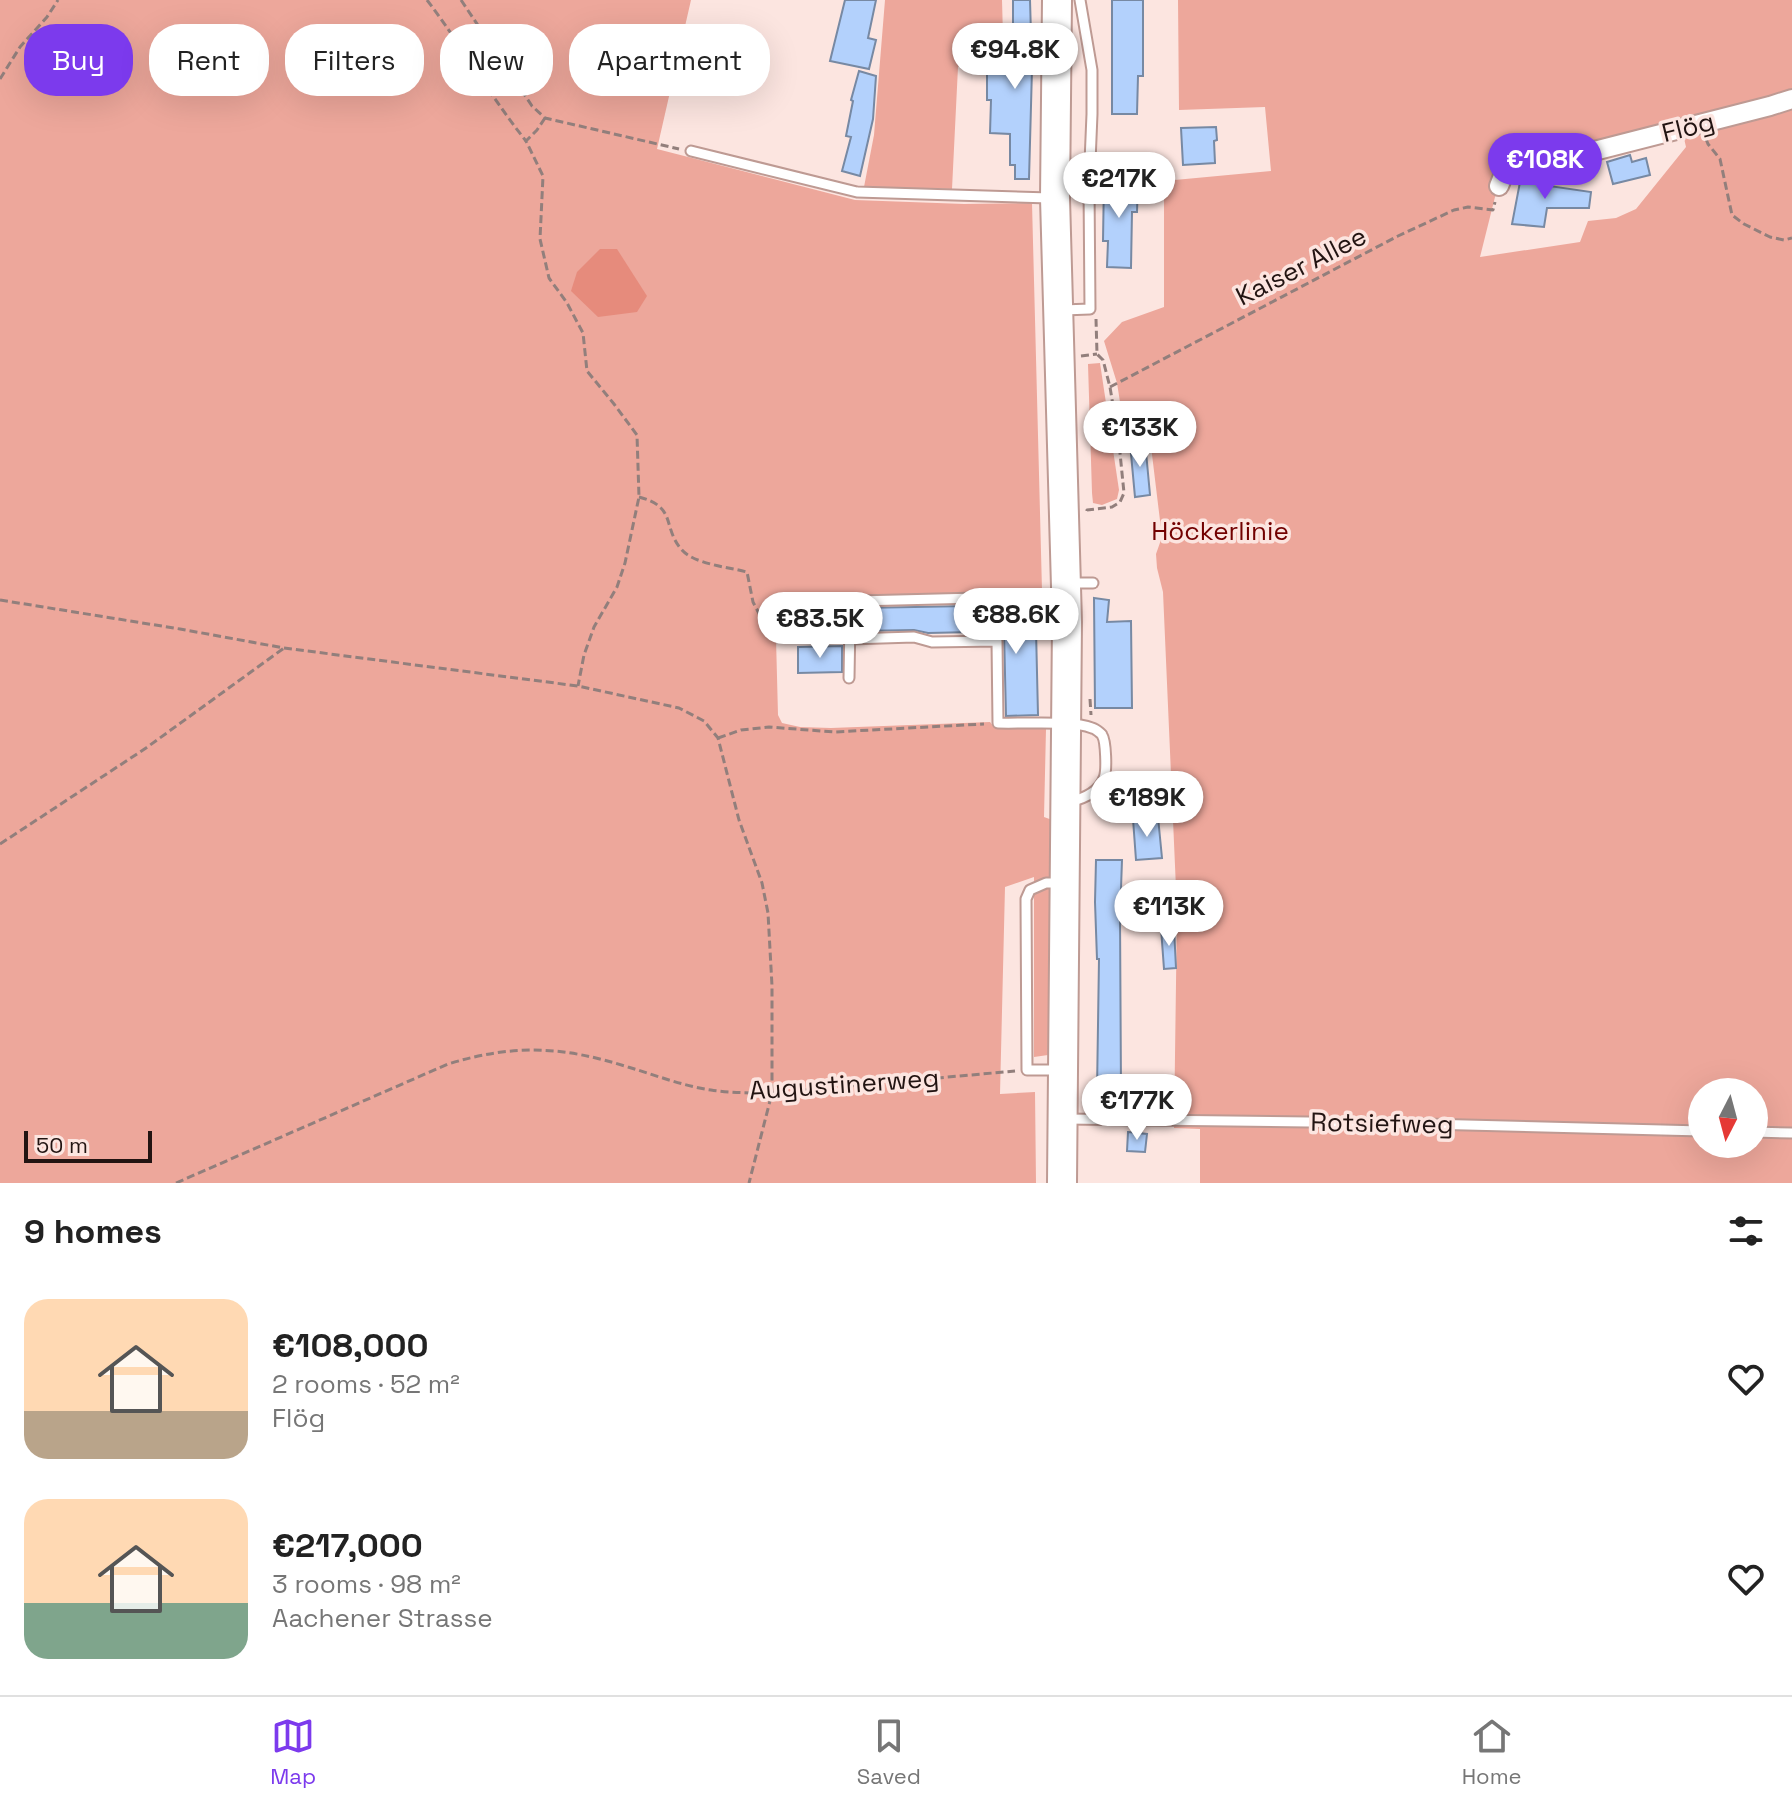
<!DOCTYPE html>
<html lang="en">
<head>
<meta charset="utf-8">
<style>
  :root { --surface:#fff; --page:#f2f2f2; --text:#222; --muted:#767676; --line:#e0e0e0; --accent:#7c3aed }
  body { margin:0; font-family:"Space Grotesk",sans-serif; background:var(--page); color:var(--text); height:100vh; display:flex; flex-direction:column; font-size:30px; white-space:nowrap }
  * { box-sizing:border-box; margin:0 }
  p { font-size:26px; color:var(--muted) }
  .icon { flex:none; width:44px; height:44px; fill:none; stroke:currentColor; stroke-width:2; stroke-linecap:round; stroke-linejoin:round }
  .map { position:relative; height:1183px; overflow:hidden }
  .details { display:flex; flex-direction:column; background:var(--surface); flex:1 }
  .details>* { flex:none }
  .guide { position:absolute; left:24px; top:24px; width:800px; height:72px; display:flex; gap:16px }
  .needle { width:52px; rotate:186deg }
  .buttons { position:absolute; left:1688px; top:1078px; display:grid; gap:16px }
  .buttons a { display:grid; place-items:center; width:80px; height:80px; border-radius:50%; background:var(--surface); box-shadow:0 8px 32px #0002; font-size:40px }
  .scale { position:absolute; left:24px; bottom:20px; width:128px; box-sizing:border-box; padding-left:8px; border:4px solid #221412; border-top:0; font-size:22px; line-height:28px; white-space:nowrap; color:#221412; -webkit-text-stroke:6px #fce5e0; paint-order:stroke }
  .price { position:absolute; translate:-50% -68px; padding:0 18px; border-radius:28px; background:#fff; color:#222; font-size:26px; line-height:52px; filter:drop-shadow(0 2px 4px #0008) }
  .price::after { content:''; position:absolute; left:50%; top:48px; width:24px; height:18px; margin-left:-12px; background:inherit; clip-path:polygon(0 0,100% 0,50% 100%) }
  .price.on { background:var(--accent); color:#fff }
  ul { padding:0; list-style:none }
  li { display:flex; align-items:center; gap:24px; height:200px; padding:0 24px }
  li span { display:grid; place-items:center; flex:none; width:224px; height:160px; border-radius:24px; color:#555 }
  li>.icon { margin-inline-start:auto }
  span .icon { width:96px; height:96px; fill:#fffc; stroke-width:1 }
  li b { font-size:34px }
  h2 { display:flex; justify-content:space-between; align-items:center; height:96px; padding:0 24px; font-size:34px }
  .pill { padding:0 28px; border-radius:32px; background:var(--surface); box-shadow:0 8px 32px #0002; font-size:28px; line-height:72px }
  .pill.on { background:var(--accent); color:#fff }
  .dock { display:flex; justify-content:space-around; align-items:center; height:112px; border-top:2px solid var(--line); background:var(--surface); font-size:22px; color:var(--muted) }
  .dock a { display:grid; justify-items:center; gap:4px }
  .dock .on { color:var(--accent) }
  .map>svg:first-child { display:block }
</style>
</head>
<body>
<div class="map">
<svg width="1792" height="1183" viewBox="0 0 1792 1183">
  <rect width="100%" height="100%" fill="#fce5e0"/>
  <g fill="#eda79b" fill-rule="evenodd">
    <path d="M 0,0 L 691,0 L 657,149 L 855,200 L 964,204 L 1032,203 L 1042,590 L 775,600 L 778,715 L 782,723 L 800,727 L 831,728 L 990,722 L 994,727 L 1046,729 L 1044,817 L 1055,821 L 1051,1046 L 1048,1055 L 1034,1057 L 1034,877 L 1005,887 L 1000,1094 L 1035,1092 L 1036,1183 L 0,1183 Z"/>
    <path d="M 885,0 L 1002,0 L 1003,36 L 958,67 L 952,189 L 864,187 L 874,135 Z"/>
    <path d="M 1178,0 L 1792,0 L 1792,91 L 1498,185 L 1480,257 L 1580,242 L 1588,221 L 1616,218 L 1636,209 L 1686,147 L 1683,134 L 1792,106 L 1792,1183 L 1200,1183 L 1200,1129 L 1174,1128 L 1177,911 L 1163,592 L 1157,568 L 1156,554 L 1162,537 L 1150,438 L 1126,440 L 1117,383 L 1104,341 L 1122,322 L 1164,307 L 1164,181 L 1271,171 L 1265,107 L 1179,110 ZM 1702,1092 L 1754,1092 L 1754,1144 L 1702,1144 Z"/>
    <path d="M 1100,363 L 1119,490 L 1117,499 L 1102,505 L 1093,503 L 1092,493 L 1088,364 Z"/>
  </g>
  <path fill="#e68b7c" d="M 600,249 L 617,249 L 647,296 L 637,312 L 598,317 L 571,291 L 577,272 Z"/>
  <g fill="#b3d1fc" stroke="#7789a3" stroke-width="2">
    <path d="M 845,0 L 876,0 L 868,38 L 876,40 L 869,69 L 830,61 Z"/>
    <path d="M 1013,0 L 1030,0 L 1032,69 L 1029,179 L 1015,179 L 1015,165 L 1010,165 L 1010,134 L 990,133 L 991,100 L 987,100 L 987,69 L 1009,69 L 1009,31 L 1013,31 Z"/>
    <path d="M 1112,0 L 1143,0 L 1143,76 L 1138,76 L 1137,114 L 1112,114 Z"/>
    <path d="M 859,71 L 876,76 L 873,119 L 860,176 L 842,171 L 851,137 L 846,136 L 853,101 L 851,100 Z"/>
    <path d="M 1216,127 L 1217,140 L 1214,141 L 1215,163 L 1183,165 L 1181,128 Z"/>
    <path d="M 1630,155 L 1632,162 L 1646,158 L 1650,175 L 1613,184 L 1607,162 Z"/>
    <path d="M 1550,175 L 1549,186 L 1591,192 L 1589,208 L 1547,208 L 1544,227 L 1512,224 L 1520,182 Z"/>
    <path d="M 1104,179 L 1138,180 L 1137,212 L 1132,212 L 1131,268 L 1107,267 L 1108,241 L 1103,241 Z"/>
    <path d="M 1145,441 L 1150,495 L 1135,497 L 1130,443 Z"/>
    <path d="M 1094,598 L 1109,600 L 1107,622 L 1131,621 L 1132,708 L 1095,708 Z"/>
    <path d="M 1029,604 L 1029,631 L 1036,630 L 1038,715 L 1006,716 L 1004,631 L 980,631 L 983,626 L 983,605 Z"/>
    <path d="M 968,606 L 969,626 L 973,632 L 928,633 L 914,630 L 859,631 L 860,608 Z"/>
    <path d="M 842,646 L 842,672 L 798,673 L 798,647 Z"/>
    <path d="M 1158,817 L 1162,858 L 1136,860 L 1133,819 Z"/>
    <path d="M 1096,860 L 1122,860 L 1120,917 L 1121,1091 L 1097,1091 L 1099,959 L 1097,959 L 1095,902 Z"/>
    <path d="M 1161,928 L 1174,928 L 1176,968 L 1164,969 Z"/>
    <path d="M 1128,1132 L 1147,1134 L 1145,1152 L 1127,1151 Z"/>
  </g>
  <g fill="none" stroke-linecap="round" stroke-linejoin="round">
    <g stroke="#be9a93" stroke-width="13">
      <g id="lane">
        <path d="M 691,151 L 857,192 L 1050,198"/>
        <path d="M 1059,172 L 1089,172"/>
        <path d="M 1063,310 L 1090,309 L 1089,186 L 1092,114 L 1092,70 L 1080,0"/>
        <path d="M 1070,583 L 1093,583"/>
        <path d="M 975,599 L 976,625"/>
        <path d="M 850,639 L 914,637 L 932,642 L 997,641 L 998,723 C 1021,724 1073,720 1092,728 C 1094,728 1101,733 1102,735 C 1106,741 1107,771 1104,778 C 1099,792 1082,799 1069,802"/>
        <path d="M 849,678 L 850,620 L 853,604 L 857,601 L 1063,596"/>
        <path d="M 1058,1070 L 1027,1070 L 1026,899 L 1030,890 L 1046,883 L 1062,883"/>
        <path d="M 1065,1119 L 1387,1123 L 1702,1131"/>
        <path d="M 1754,1132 L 1792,1133"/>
      </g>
    </g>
    <g stroke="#be9a93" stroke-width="22">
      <path id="street" d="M 1499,186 L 1503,176 L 1512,172 L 1770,106 L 1792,99"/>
    </g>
    <g stroke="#be9a93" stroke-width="32">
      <path id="primary" d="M 1057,0 L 1055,198 L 1067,622 L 1062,1183"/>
    </g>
    <g stroke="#927f7c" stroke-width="3" stroke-dasharray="8 4" stroke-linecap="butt">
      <path d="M 427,0 C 462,46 490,96 526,141"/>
      <path d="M 461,0 L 532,106 L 545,118 L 679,149"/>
      <path d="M 0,79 L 20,47 L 47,17 L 58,0"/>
      <path d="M 545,118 L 537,130 L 526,141 L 543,176 L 540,239 L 549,278 L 567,303 L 583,333 L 587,371 L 614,404 L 637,435 L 639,497 L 625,563 L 617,587 L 594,627 L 584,655 L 578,686"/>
      <path d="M 1706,139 L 1708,144 L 1720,159 L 1732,215 L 1744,224 L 1770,237 L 1784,240 L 1792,238"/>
      <path d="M 1081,356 L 1097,354"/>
      <path d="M 1110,387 L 1398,236 L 1454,210 L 1468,207 L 1493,210 L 1495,202"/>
      <path d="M 639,497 C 677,507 662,526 681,549 C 693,564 728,567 747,572 L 753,602 L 766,627 L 777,628"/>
      <path d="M 1087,511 L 1087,510 L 1112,507 L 1120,502 L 1124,493 L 1119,443 L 1110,387 L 1103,360 L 1097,354 L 1096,319"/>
      <path d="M 0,600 L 180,629 L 284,648 L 578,686 L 679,708 L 704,721 L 718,738 L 739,820 L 762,883 L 768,913 L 772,986 L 772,1093 L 749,1183"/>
      <path d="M 1090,699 L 1091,715"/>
      <path d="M 718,738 L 741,730 L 769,727 L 834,732 L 984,724"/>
      <path d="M 0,844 L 146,748 L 284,648"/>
      <path d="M 176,1183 L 448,1064 C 514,1044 562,1046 628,1067 C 655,1075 683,1086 711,1090 C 731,1093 752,1093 772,1093 L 1015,1071"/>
    </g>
    <use href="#lane" stroke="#fff" stroke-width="9"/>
    <use href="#street" stroke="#fff" stroke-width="18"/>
    <use href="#primary" stroke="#fff" stroke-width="28"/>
  </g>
  <g text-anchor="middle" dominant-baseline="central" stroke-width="7" stroke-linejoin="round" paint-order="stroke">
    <g font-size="26" fill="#221412" stroke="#fce5e0">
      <text transform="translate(1688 127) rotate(-14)">Flög</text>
      <text transform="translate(1301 266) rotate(-27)">Kaiser Allee</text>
      <text transform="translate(844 1084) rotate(-4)">Augustinerweg</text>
      <text transform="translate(1382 1123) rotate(1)">Rotsiefweg</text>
    </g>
    <g font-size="26" fill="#720000" stroke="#fce5e0">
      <text x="1220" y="531">Höckerlinie</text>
    </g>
  </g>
</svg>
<div class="buttons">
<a><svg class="needle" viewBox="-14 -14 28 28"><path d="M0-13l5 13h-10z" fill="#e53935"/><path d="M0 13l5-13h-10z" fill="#767676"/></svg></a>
</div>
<div class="scale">50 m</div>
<b class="price" style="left:1015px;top:91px">€94.8K</b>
<b class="price on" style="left:1545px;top:201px">€108K</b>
<b class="price" style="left:1119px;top:220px">€217K</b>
<b class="price" style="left:1140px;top:469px">€133K</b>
<b class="price" style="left:1016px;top:656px">€88.6K</b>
<b class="price" style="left:820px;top:660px">€83.5K</b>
<b class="price" style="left:1147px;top:839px">€189K</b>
<b class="price" style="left:1169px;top:948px">€113K</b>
<b class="price" style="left:1137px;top:1142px">€177K</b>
<div class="guide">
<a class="pill on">Buy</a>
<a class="pill">Rent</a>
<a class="pill">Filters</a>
<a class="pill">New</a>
<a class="pill">Apartment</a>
</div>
</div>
<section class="details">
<h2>9 homes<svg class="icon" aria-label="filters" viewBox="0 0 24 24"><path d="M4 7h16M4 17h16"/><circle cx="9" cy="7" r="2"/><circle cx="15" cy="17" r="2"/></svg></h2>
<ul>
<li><span style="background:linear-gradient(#ffd9b3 70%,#b9a48a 0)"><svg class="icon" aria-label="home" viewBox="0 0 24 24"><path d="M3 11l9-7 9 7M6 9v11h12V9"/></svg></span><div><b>€108,000</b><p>2 rooms · 52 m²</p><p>Flög</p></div><svg class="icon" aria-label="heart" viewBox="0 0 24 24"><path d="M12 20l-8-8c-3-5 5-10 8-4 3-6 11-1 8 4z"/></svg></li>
<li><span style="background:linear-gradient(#ffd9b3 65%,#7fa58c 0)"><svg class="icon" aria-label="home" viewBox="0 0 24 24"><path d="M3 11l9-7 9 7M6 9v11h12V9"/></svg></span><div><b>€217,000</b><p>3 rooms · 98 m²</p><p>Aachener Strasse</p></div><svg class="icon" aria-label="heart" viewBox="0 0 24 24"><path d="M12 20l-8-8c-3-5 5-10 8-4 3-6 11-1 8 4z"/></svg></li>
</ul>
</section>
<nav class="dock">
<a class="on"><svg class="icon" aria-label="map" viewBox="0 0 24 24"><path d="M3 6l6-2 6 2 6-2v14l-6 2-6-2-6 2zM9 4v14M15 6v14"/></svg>Map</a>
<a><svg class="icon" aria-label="saved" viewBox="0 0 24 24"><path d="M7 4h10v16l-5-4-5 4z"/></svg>Saved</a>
<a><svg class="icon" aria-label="home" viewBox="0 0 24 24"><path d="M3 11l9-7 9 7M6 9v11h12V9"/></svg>Home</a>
</nav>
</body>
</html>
